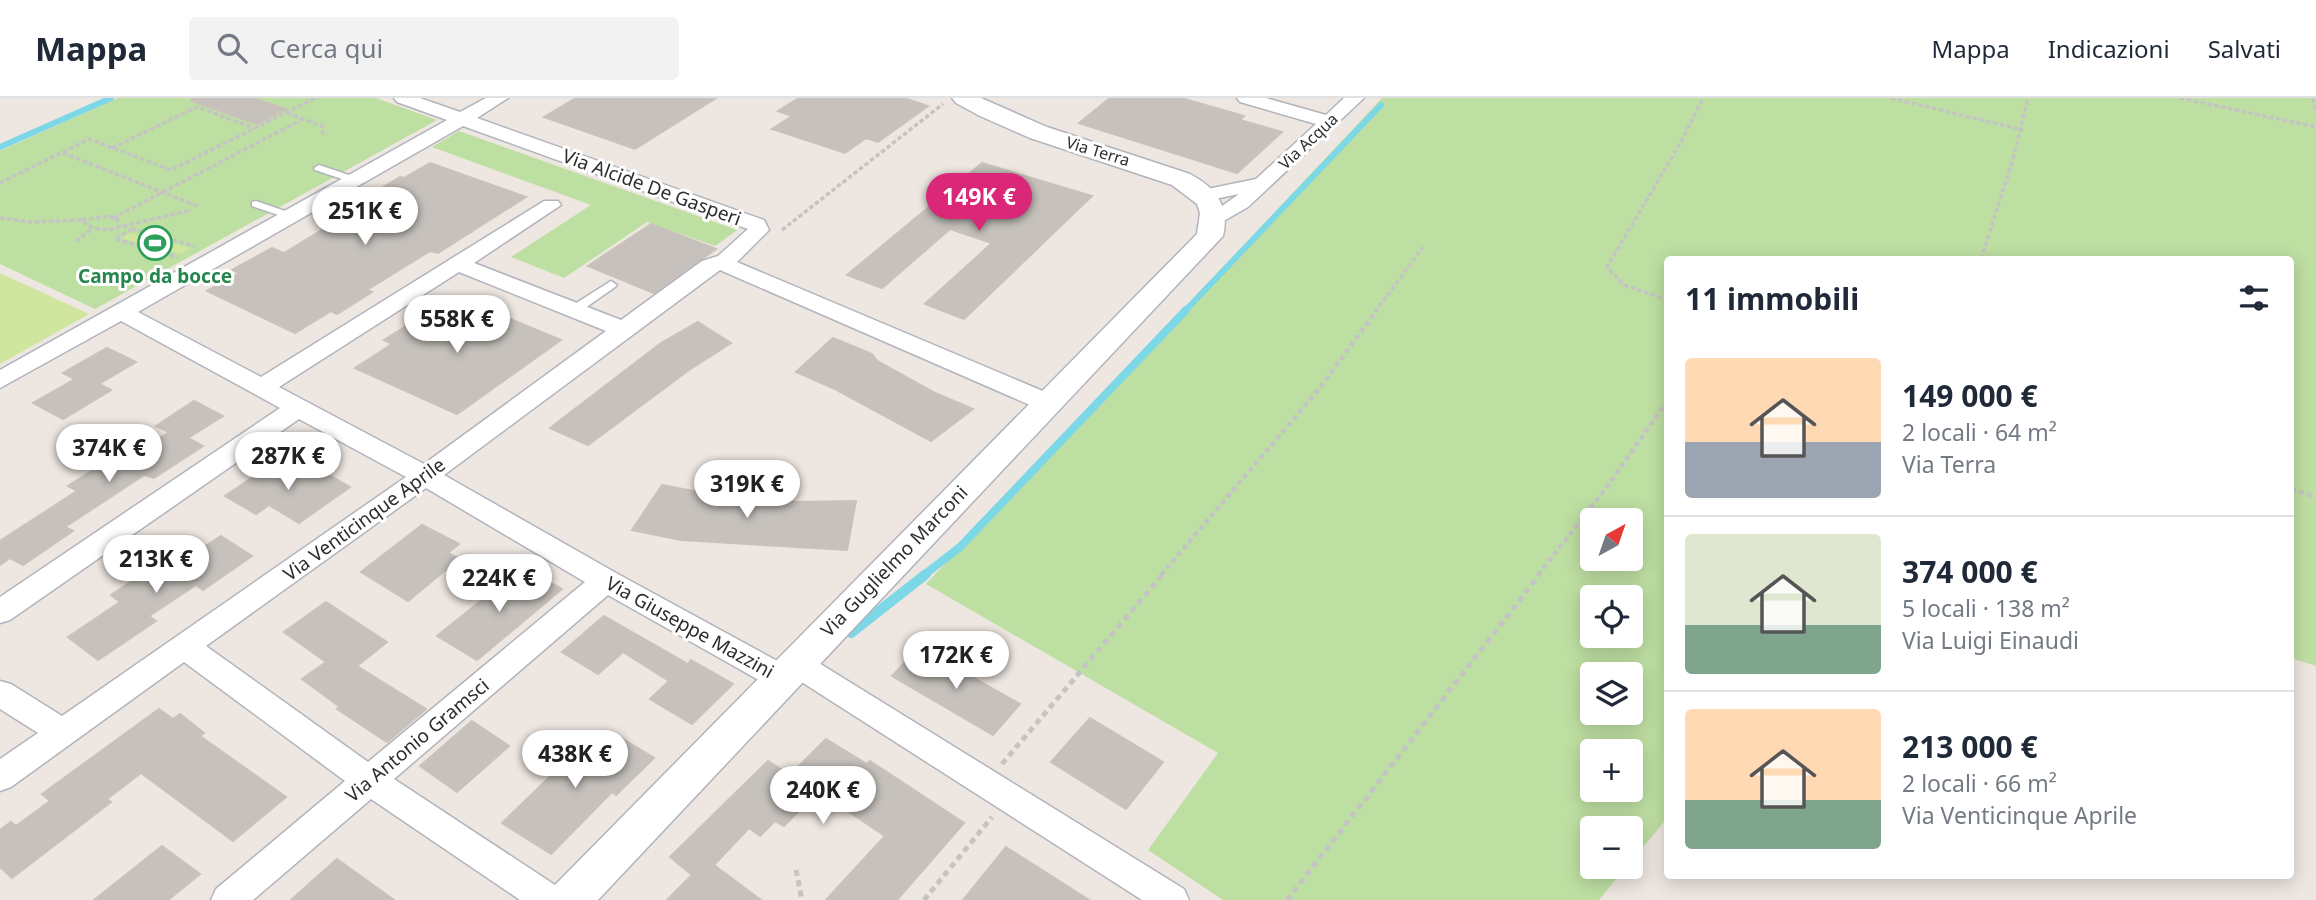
<!DOCTYPE html>
<html lang="it">
<head>
<meta charset="utf-8">
<style>
  :root { --surface:#fff; --page:#f2f2f3; --text:#1f2937; --muted:#747a83; --line:#e0e1e3; --accent:#db2777 }
  body { margin:0; font-family:"Noto Sans",sans-serif; background:var(--page); color:var(--text); height:100vh; display:flex; flex-direction:column; font-size:26px; white-space:nowrap }
  * { box-sizing:border-box; margin:0 }
  p { font-size:23px; color:var(--muted) }
  .icon { flex:none; width:38px; height:38px; fill:none; stroke:currentColor; stroke-width:2; stroke-linecap:round; stroke-linejoin:round }
  .map { position:relative; flex:1; overflow:hidden }
  .panel { position:absolute; left:1664px; top:158px; width:630px; height:623px; display:flex; flex-direction:column; background:var(--surface); border-radius:7px; box-shadow:0 4px 18px #0003 }
  .panel>* { flex:none }
  .needle { width:46px; rotate:40deg }
  .tools { position:absolute; left:1580px; top:410px; display:grid; gap:14px }
  .tools a { display:grid; place-items:center; width:63px; height:63px; border-radius:7px; background:var(--surface); box-shadow:0 4px 18px #0003; font-size:35px }
  .price { position:absolute; translate:-50% -60px; padding:0 16px; border-radius:24px; background:#fff; color:#222; font-size:23px; line-height:46px; filter:drop-shadow(0 2px 4px #0008) }
  .price::after { content:''; position:absolute; left:50%; top:42px; width:21px; height:16px; margin-left:-10px; background:inherit; clip-path:polygon(0 0,100% 0,50% 100%) }
  .price.selected { background:var(--accent); color:#fff }
  ul { padding:0; list-style:none }
  li { display:flex; align-items:center; gap:21px; height:175px; padding:0 21px }
  li+li { border-top:2px solid var(--line) }
  li span { display:grid; place-items:center; flex:none; width:196px; height:140px; border-radius:7px; color:#555 }
  li>.icon { margin-inline-start:auto }
  span .icon { width:84px; height:84px; fill:#fffc; stroke-width:1 }
  li b { font-size:30px }
  h2 { display:flex; justify-content:space-between; align-items:center; height:84px; padding:0 21px; font-size:30px }
  header { display:flex; align-items:center; gap:42px; box-sizing:border-box; height:98px; padding:0 35px; background:var(--surface); border-bottom:2px solid var(--line) }
  header strong { font-size:33px }
  nav { display:flex; gap:38px; margin-inline-start:auto; font-size:24px }
  .search { width:490px; height:63px; background:var(--page); display:flex; align-items:center; gap:18px; box-sizing:border-box; padding:0 24px; border-radius:7px; color:var(--muted); font-size:26px }
  .map>svg:first-child { display:block }
</style>
</head>
<body>
<header>
<strong>Mappa</strong>
<div class="search"><svg class="icon" aria-label="search" viewBox="0 0 24 24"><circle cx="10" cy="10" r="6"/><path d="M15 15l6 6"/></svg>Cerca qui</div>
<nav><a>Mappa</a><a>Indicazioni</a><a>Salvati</a></nav>
</header>
<div class="map">
<svg width="2316" height="802" viewBox="0 0 2316 802">
  <rect width="100%" height="100%" fill="#ede6e1"/>
  <g fill="#bedfa2" fill-rule="evenodd">
    <path d="M 118,0 L 376,0 L 437,22 L 95,211 L 0,166 L 0,53 Z"/>
    <path d="M 1382,0 L 2316,0 L 2316,568 L 2291,560 L 2291,161 L 1668,161 L 1668,719 L 1631,764 L 1631,730 L 1592,730 L 1592,768 L 1627,768 L 1599,802 L 1223,802 L 1148,752 L 1218,655 L 926,486 ZM 1592,422 L 1631,422 L 1631,460 L 1592,460 ZM 1592,499 L 1631,499 L 1631,537 L 1592,537 ZM 1592,576 L 1631,576 L 1631,614 L 1592,614 ZM 1592,653 L 1631,653 L 1631,691 L 1592,691 Z"/>
    <path d="M 459,33 L 737,132 L 715,148 L 647,124 L 564,180 L 511,159 L 591,107 L 432,49 Z"/>
  </g>
  <g fill="#d0e59e">
    <path d="M 131,135 L 190,150 L 181,156 L 121,140 Z"/>
    <path d="M 0,175 L 89,216 L 0,266 Z"/>
  </g>
  <g fill="none" stroke-linecap="round" stroke-linejoin="round">
    <g stroke="#7cd7e6" stroke-width="6">
      <path d="M 0,49 L 111,0"/>
      <path d="M 1184,214 L 1381,7"/>
    </g>
    <path stroke="#7cd7e6" stroke-width="8" d="M 924,477 L 960,449 L 1186,212"/>
    <path stroke="#7cd7e6" stroke-width="10" d="M 851,535 L 926,476"/>
  </g>
  <g fill="#c6c1bc" stroke="#c9c2ba" stroke-width="2">
    <path d="M 192,0 L 253,0 L 286,11 L 257,26 L 191,3 Z"/>
    <path d="M 576,0 L 716,0 L 635,51 L 544,19 Z"/>
    <path d="M 799,0 L 904,0 L 928,8 L 878,44 L 866,40 L 845,55 L 772,31 L 792,18 L 778,13 Z"/>
    <path d="M 1110,0 L 1181,0 L 1244,18 L 1240,22 L 1282,34 L 1237,75 L 1079,25 Z"/>
    <path d="M 430,65 L 526,99 L 438,155 L 430,153 L 367,192 L 372,194 L 337,216 L 331,213 L 295,235 L 207,193 L 239,175 L 232,172 L 272,150 L 284,155 L 340,121 L 333,119 L 400,79 L 404,80 Z"/>
    <path d="M 982,65 L 1092,98 L 964,221 L 925,206 L 992,145 L 950,131 L 882,190 L 847,177 Z"/>
    <path d="M 651,126 L 716,151 L 654,195 L 588,168 Z"/>
    <path d="M 460,200 L 561,242 L 457,316 L 355,270 L 392,246 L 384,242 L 424,217 L 430,219 Z"/>
    <path d="M 698,224 L 731,245 L 689,272 L 588,347 L 550,330 L 661,245 Z"/>
    <path d="M 833,240 L 872,256 L 877,263 L 935,295 L 973,311 L 931,343 L 835,291 L 796,274 Z"/>
    <path d="M 107,250 L 136,264 L 99,286 L 111,292 L 63,321 L 33,305 L 75,281 L 63,275 Z"/>
    <path d="M 194,303 L 223,318 L 188,340 L 203,348 L 154,380 L 144,377 L 65,429 L 73,433 L 23,467 L 10,460 L 0,467 L 0,443 L 77,393 L 68,388 L 114,359 L 123,364 L 169,334 L 156,328 Z"/>
    <path d="M 277,363 L 308,380 L 320,372 L 350,389 L 299,425 L 269,407 L 256,416 L 225,398 Z"/>
    <path d="M 662,387 L 719,398 L 797,404 L 856,403 L 847,452 L 681,442 L 632,432 Z"/>
    <path d="M 422,427 L 459,446 L 448,455 L 459,461 L 408,503 L 361,474 Z"/>
    <path d="M 221,438 L 252,458 L 203,492 L 196,487 L 149,518 L 156,523 L 98,562 L 68,539 L 120,504 L 111,497 L 165,461 L 175,468 Z"/>
    <path d="M 522,470 L 562,491 L 477,562 L 437,538 Z"/>
    <path d="M 326,504 L 387,544 L 357,568 L 426,611 L 387,644 L 337,611 L 340,609 L 302,581 L 326,564 L 284,534 Z"/>
    <path d="M 604,518 L 688,566 L 691,562 L 733,586 L 692,626 L 650,601 L 669,583 L 623,554 L 598,576 L 562,554 Z"/>
    <path d="M 919,549 L 1020,606 L 993,637 L 892,578 Z"/>
    <path d="M 159,611 L 173,621 L 180,616 L 204,635 L 200,638 L 286,699 L 233,743 L 141,675 L 107,701 L 111,704 L 12,780 L 0,769 L 0,732 L 11,724 L 16,728 L 50,703 L 42,696 Z"/>
    <path d="M 1090,620 L 1163,664 L 1126,711 L 1051,664 Z"/>
    <path d="M 472,623 L 509,648 L 457,694 L 420,668 Z"/>
    <path d="M 615,636 L 654,660 L 616,697 L 612,694 L 551,756 L 502,725 L 557,672 L 541,663 L 563,642 L 590,660 Z"/>
    <path d="M 826,641 L 867,666 L 870,663 L 964,725 L 897,802 L 826,802 L 885,738 L 818,693 L 784,728 L 775,723 L 760,738 L 749,730 L 714,767 L 761,802 L 667,802 L 692,777 L 670,759 L 768,663 L 790,677 Z"/>
    <path d="M 162,748 L 200,776 L 168,802 L 94,802 Z"/>
    <path d="M 1006,749 L 1089,802 L 963,802 Z"/>
    <path d="M 337,761 L 394,802 L 291,802 Z"/>
  </g>
  <g fill="none" stroke-linecap="round" stroke-linejoin="round">
    <g stroke="#b1b4bc" stroke-width="3">
      <g id="service">
        <path d="M 319,67 L 358,80 L 359,82 L 354,85 L 315,72 L 314,70 Z"/>
        <path d="M 256,103 L 294,116 L 295,118 L 290,121 L 252,108 L 252,104 Z"/>
        <path d="M 611,183 L 617,187 L 615,189 L 578,215 L 570,215 L 568,212 L 570,209 Z"/>
      </g>
    </g>
    <g stroke="#b1b4bc" stroke-width="3">
      <g id="minor">
        <path d="M 394,0 L 420,0 L 460,14 L 486,0 L 508,0 L 477,20 L 764,122 L 769,132 L 737,164 L 1057,299 L 1060,305 L 1057,311 L 1048,313 L 1039,311 L 720,172 L 444,377 L 616,475 L 781,565 L 786,557 L 796,553 L 806,557 L 1184,791 L 1189,802 L 1142,802 L 797,581 L 793,589 L 782,592 L 771,589 L 608,497 L 394,681 L 561,791 L 566,802 L 520,802 L 371,701 L 253,802 L 211,802 L 216,791 L 345,683 L 184,564 L 11,689 L 0,693 L 0,661 L 38,635 L 0,611 L 0,583 L 11,586 L 62,618 L 406,379 L 299,321 L 10,522 L 0,525 L 0,499 L 280,310 L 121,223 L 0,290 L 0,272 L 447,22 L 397,4 ZM 463,28 L 748,131 L 718,158 L 702,163 L 621,222 L 474,165 L 561,107 L 558,103 L 544,103 L 261,279 L 138,214 ZM 459,174 L 606,233 L 424,366 L 279,289 ZM 426,390 L 585,484 L 368,664 L 206,548 Z"/>
        <path d="M 1237,0 L 1266,0 L 1326,17 L 1344,0 L 1364,0 L 1248,109 L 1215,128 L 1208,126 L 1205,122 L 1208,118 L 1239,96 L 1205,103 L 1198,101 L 1195,97 L 1198,93 L 1256,81 L 1316,26 L 1240,4 Z"/>
      </g>
    </g>
    <g stroke="#b1b4bc" stroke-width="3">
      <path id="tertiary" d="M 952,0 L 981,0 L 1047,29 L 1190,76 C 1216,90 1230,108 1223,138 L 598,802 L 547,802 L 554,788 L 1197,136 L 1200,115 L 1197,106 L 1172,87 L 1030,40 L 980,18 L 956,5 Z"/>
    </g>
    <g stroke="#c4c4c4" stroke-width="3.5" stroke-dasharray="4.5 2.5" stroke-linecap="butt">
      <path d="M 1891,0 L 2023,32"/>
      <path d="M 2180,0 L 2316,29"/>
      <path d="M 2313,0 L 2316,13"/>
      <path d="M 287,15 L 322,28 L 323,39"/>
      <path d="M 112,50 L 197,9 L 254,30"/>
      <path d="M 63,55 L 197,108"/>
      <path d="M 0,85 L 89,41 L 171,72 L 315,0"/>
      <path d="M 0,120 L 32,124 L 81,122 L 93,130 L 108,132 L 191,112"/>
      <path d="M 113,120 L 303,21"/>
      <path d="M 82,122 L 109,118 L 118,122 L 119,130"/>
      <path d="M 132,131 L 115,141 L 178,159"/>
      <path d="M 132,131 L 195,148"/>
      <path d="M 782,132 L 943,6"/>
      <path d="M 76,143 L 93,130"/>
      <path d="M 1981,161 L 2013,61 L 2028,0"/>
      <path d="M 1668,202 L 1624,187 L 1607,169 L 1681,44 L 1703,0"/>
      <path d="M 1375,214 L 1423,149"/>
    </g>
    <g stroke="#c4c4c4" stroke-width="4.5" stroke-dasharray="5 3.5" stroke-linecap="butt">
      <path d="M 2291,391 L 2316,399"/>
      <path d="M 1161,477 L 1319,291 L 1377,212"/>
      <path d="M 1538,477 L 1606,390 L 1668,302"/>
    </g>
    <g stroke="#c4c4c4" stroke-width="5" stroke-dasharray="6 4.5" stroke-linecap="butt">
      <path d="M 1002,666 L 1163,476"/>
      <path d="M 796,772 L 802,802"/>
      <path d="M 924,802 L 992,719"/>
      <path d="M 1287,802 L 1540,476"/>
    </g>
    <use href="#service" fill="#fff" fill-rule="evenodd"/>
    <use href="#minor" fill="#fff" fill-rule="evenodd"/>
    <use href="#tertiary" fill="#fff" fill-rule="evenodd"/>
  </g>
  <defs>
    <g id="stadium-ring" transform="scale(1.75)"><circle r="9.5" fill="#fff" stroke="#2e9e5b" stroke-width="1.5"/><path d="M0-5a6.5 5 0 1 0 0 10a6.5 5 0 1 0 0-10ZM-3.5-1.8h7v3.6h-7Z" fill="#2e9e5b"/></g>
  </defs>
  <g fill-rule="evenodd">
    <use href="#stadium-ring" x="155" y="145"/>
  </g>
  <g text-anchor="middle" dominant-baseline="central" stroke-width="6" stroke-linejoin="round" paint-order="stroke">
    <g font-size="16" fill="#2d2d2d" stroke="#fff">
      <text transform="translate(1308 43) rotate(-43)">Via Acqua</text>
      <text transform="translate(1098 53) rotate(17)">Via Terra</text>
    </g>
    <g font-size="19" fill="#2d2d2d" stroke="#fff">
      <text transform="translate(652 89) rotate(20)">Via Alcide De Gasperi</text>
      <text transform="translate(364 421) rotate(-36)">Via Venticinque Aprile</text>
      <text transform="translate(894 463) rotate(-46)">Via Guglielmo Marconi</text>
      <text transform="translate(690 529) rotate(29)">Via Giuseppe Mazzini</text>
      <text transform="translate(417 642) rotate(-40)">Via Antonio Gramsci</text>
    </g>
    <g font-size="19" font-weight="bold" fill="#27864d" stroke="#fff">
      <text x="155" y="178">Campo da bocce</text>
    </g>
  </g>
</svg>
<div class="tools">
<a><svg class="needle" viewBox="-14 -14 28 28"><path d="M0-13l5 13h-10z" fill="#e53935"/><path d="M0 13l5-13h-10z" fill="#747a83"/></svg></a>
<a><svg class="icon" aria-label="locate" viewBox="0 0 24 24"><circle cx="12" cy="12" r="6"/><path d="M12 2v4M12 18v4M2 12h4M18 12h4"/></svg></a>
<a><svg class="icon" aria-label="layers" viewBox="0 0 24 24"><path d="M12 4l9 5-9 5-9-5zM3 14l9 5 9-5"/></svg></a>
<a>+</a>
<a>−</a>
</div>
<b class="price selected" style="left:979px;top:135px">149K €</b>
<b class="price" style="left:365px;top:149px">251K €</b>
<b class="price" style="left:457px;top:257px">558K €</b>
<b class="price" style="left:109px;top:386px">374K €</b>
<b class="price" style="left:288px;top:394px">287K €</b>
<b class="price" style="left:747px;top:422px">319K €</b>
<b class="price" style="left:156px;top:497px">213K €</b>
<b class="price" style="left:499px;top:516px">224K €</b>
<b class="price" style="left:956px;top:593px">172K €</b>
<b class="price" style="left:575px;top:692px">438K €</b>
<b class="price" style="left:823px;top:728px">240K €</b>
<section class="panel">
<h2>11 immobili<svg class="icon" aria-label="filters" viewBox="0 0 24 24"><path d="M4 7h16M4 17h16"/><circle cx="9" cy="7" r="2"/><circle cx="15" cy="17" r="2"/></svg></h2>
<ul>
<li><span style="background:linear-gradient(#ffd9b3 60%,#9aa5b1 0)"><svg class="icon" aria-label="home" viewBox="0 0 24 24"><path d="M3 11l9-7 9 7M6 9v11h12V9"/></svg></span><div><b>149 000 €</b><p>2 locali · 64 m²</p><p>Via Terra</p></div></li>
<li><span style="background:linear-gradient(#dfe7d0 65%,#7fa58c 0)"><svg class="icon" aria-label="home" viewBox="0 0 24 24"><path d="M3 11l9-7 9 7M6 9v11h12V9"/></svg></span><div><b>374 000 €</b><p>5 locali · 138 m²</p><p>Via Luigi Einaudi</p></div></li>
<li><span style="background:linear-gradient(#ffd9b3 65%,#7fa58c 0)"><svg class="icon" aria-label="home" viewBox="0 0 24 24"><path d="M3 11l9-7 9 7M6 9v11h12V9"/></svg></span><div><b>213 000 €</b><p>2 locali · 66 m²</p><p>Via Venticinque Aprile</p></div></li>
</ul>
</section>
</div>
</body>
</html>
